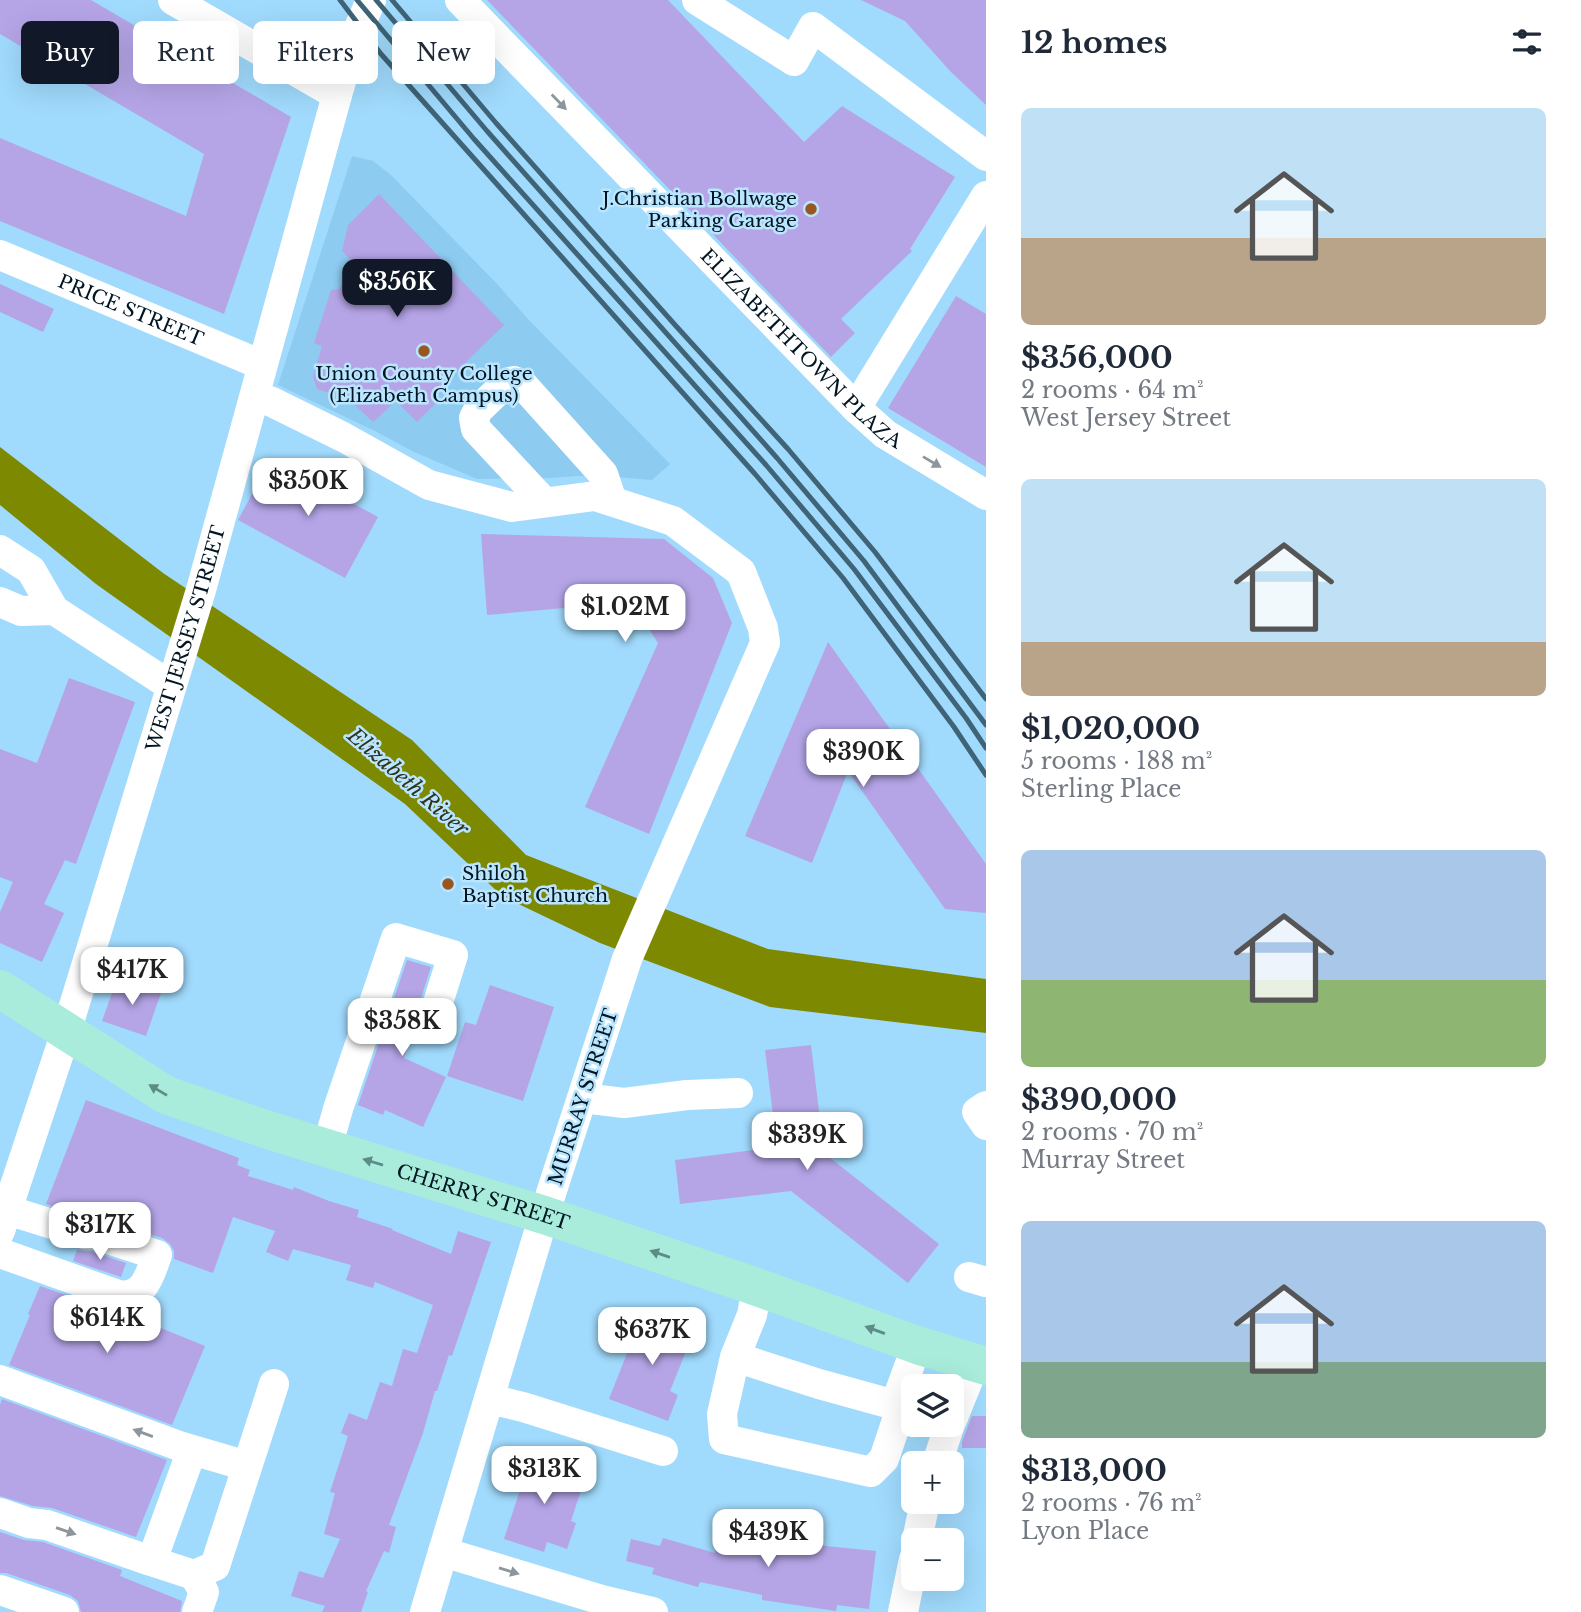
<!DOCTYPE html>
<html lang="en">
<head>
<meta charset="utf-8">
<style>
  :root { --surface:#fff; --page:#f6f6f7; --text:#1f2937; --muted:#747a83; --accent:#111827 }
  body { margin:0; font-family:"Libre Baskerville",serif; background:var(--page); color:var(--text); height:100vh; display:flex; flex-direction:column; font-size:26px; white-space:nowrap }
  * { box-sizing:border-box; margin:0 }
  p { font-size:23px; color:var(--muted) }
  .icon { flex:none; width:38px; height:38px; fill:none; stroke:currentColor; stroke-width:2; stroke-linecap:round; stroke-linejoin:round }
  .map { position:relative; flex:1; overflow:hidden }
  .drawer { display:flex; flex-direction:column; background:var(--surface); width:595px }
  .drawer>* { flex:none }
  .hud { position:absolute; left:21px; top:21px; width:665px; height:63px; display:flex; gap:14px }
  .controls { position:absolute; left:901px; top:1374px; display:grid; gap:14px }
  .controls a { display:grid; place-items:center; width:63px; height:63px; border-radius:10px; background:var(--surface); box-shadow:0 7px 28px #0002; font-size:35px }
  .price { position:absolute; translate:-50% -60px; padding:0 16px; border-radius:14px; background:#fff; color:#222; font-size:23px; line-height:46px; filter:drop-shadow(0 2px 4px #0008) }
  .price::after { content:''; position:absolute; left:50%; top:42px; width:21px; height:16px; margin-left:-10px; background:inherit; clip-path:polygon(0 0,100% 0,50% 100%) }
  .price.active { background:var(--accent); color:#fff }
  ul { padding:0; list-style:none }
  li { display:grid; align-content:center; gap:14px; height:371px; padding:0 35px }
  li span { display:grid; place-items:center; height:217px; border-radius:10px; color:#555 }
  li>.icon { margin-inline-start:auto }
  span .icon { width:126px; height:126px; fill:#fffc; stroke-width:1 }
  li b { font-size:30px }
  h2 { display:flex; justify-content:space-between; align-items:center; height:84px; padding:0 35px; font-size:30px }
  .pill { padding:0 24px; border-radius:10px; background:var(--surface); box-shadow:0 7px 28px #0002; font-size:24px; line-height:63px }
  .pill.active { background:var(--accent); color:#fff }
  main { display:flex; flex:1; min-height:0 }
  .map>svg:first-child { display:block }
</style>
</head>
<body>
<main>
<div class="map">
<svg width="986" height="1612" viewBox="0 0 986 1612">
  <rect width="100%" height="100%" fill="#a0dafc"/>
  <path fill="#8dcbf0" d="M 352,156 L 373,161 L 391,175 L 499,286 L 526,317 L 670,464 L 652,480 L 593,475 L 548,478 L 477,479 L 412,451 L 375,431 L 278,385 Z"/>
  <path fill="#7e8902" d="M 0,447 L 163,573 L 412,740 L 526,855 L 768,949 L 986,979 L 986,1033 L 770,1007 L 600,943 L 502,896 L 405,804 L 96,584 L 0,505 Z"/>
  <g fill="#b5a5e7">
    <path d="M 0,0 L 91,0 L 291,117 L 224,314 L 0,221 L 0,138 L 186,216 L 204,154 L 0,34 Z"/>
    <path d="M 487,0 L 668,0 L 804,142 L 842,106 L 955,177 L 910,249 L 912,251 L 841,319 L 855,333 L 831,357 Z"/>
    <path d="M 861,0 L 986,0 L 986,105 L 951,72 L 905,21 Z"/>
    <path d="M 379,194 L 504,325 L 430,397 L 435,404 L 417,422 L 396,401 L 373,422 L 341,392 L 330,393 L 317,389 L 313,377 L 322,346 L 314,343 L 331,290 L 339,289 L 355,265 L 342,251 L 348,225 Z"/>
    <path d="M 0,284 L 54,309 L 43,332 L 0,312 Z"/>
    <path d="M 956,296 L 986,314 L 986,467 L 888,408 Z"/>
    <path d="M 271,459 L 378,517 L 345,578 L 238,520 Z"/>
    <path d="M 481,534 L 664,539 L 713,578 L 732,623 L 649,834 L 585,807 L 658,643 L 632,602 L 487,615 Z"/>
    <path d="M 828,642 L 986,864 L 986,913 L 945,909 L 848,771 L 812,863 L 745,836 Z"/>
    <path d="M 69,678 L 135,702 L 76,864 L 65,860 L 44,904 L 64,913 L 42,962 L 0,943 L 0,912 L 13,882 L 0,877 L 0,749 L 37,763 Z"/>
    <path d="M 407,960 L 431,967 L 415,1017 L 415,1027 L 404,1058 L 446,1077 L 423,1127 L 385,1110 L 383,1115 L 358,1105 Z"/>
    <path d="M 117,979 L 161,993 L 146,1036 L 102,1021 Z"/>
    <path d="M 490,985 L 554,1007 L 523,1101 L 447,1076 L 465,1022 L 476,1025 Z"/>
    <path d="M 811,1045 L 824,1153 L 939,1244 L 908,1283 L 791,1191 L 680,1204 L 675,1160 L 777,1147 L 765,1050 Z"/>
    <path d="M 86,1100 L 239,1158 L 237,1165 L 250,1170 L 248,1176 L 293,1190 L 294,1187 L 329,1201 L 359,1210 L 357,1217 L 393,1229 L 392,1230 L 451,1254 L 458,1231 L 491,1242 L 452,1356 L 449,1355 L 437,1391 L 435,1391 L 423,1433 L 389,1525 L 396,1527 L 389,1553 L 384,1551 L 366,1591 L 368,1592 L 361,1612 L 322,1612 L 325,1606 L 291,1596 L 299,1571 L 323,1578 L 340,1539 L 324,1534 L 335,1493 L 330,1492 L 348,1436 L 341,1433 L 349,1413 L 367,1420 L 380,1382 L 392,1386 L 403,1349 L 417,1353 L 433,1305 L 375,1282 L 373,1288 L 346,1280 L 351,1265 L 293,1249 L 288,1261 L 266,1252 L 275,1231 L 233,1217 L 213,1273 L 174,1259 L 174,1251 L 170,1244 L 162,1238 L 101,1218 L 87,1217 L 46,1204 Z"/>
    <path d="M 77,1250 L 93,1252 L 126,1263 L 121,1277 L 73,1261 Z"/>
    <path d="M 40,1286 L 112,1311 L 124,1313 L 205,1346 L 172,1425 L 9,1365 L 30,1315 L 28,1314 Z"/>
    <path d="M 644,1310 L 677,1323 L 676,1327 L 693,1334 L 670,1391 L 678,1395 L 668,1421 L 609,1399 Z"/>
    <path d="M 2,1399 L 167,1460 L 136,1537 L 52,1508 L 33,1506 L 0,1496 L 0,1405 Z"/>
    <path d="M 972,1416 L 986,1416 L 986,1448 L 962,1448 L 962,1442 Z"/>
    <path d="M 529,1453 L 549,1459 L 546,1465 L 585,1478 L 571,1521 L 576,1523 L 567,1549 L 547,1542 L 544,1552 L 504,1539 L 520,1490 L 518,1489 Z"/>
    <path d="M 772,1530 L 797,1533 L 796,1543 L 876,1551 L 869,1609 L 837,1605 L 836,1611 L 762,1600 L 762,1595 L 700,1582 L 698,1587 L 652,1574 L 654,1568 L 626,1561 L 631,1539 L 660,1546 L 663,1538 L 715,1553 L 716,1544 L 731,1548 L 734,1534 L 770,1542 Z"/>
    <path d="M 0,1532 L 24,1540 L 43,1542 L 122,1570 L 120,1576 L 182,1601 L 180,1612 L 81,1612 L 78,1601 L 70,1595 L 6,1573 L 0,1573 Z"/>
  </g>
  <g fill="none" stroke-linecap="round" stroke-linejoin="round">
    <g stroke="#fff" stroke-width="30">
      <path d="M 173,0 L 337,95"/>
      <path id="s1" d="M 460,0 L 856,408 L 885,434 L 986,495"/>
      <path d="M 697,0 L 794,61 L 813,27 L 986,156"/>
      <path id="s2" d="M 0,255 L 262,365"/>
      <path d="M 255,396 L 272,402 L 343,437 L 429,485 L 512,507 L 595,496 L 673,521 L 741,572 L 763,628 L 765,643 L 627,959 L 544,1215 L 425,1612"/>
      <path d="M 856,408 L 986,196"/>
      <path d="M 544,502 L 476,429 L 474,418 L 478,410 L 506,383 L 514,381 L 523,385 L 603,474 L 612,501"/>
      <path d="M 0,550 L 31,570 L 54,610 L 171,686"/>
      <path d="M 0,602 L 21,611 L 54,610"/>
      <path d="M 583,1098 L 624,1103 L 687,1095 L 738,1093"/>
      <path d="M 986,1106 L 977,1112 L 986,1125"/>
      <path d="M 327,1148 L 338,1109 L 396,938 L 453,955 L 432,1022"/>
      <path id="s3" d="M 0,1231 L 66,1032 L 201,590 L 337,95 L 353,42 L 371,0"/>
      <path d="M 0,1253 L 118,1295 C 144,1299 150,1275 157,1255 L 96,1235 L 84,1234 L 7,1210"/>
      <path d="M 969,1277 L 986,1282"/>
      <path d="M 735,1357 L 819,1384 L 895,1405 L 898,1417 L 884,1459 L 871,1472 L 724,1439 L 722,1414 L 735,1357 L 752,1315 L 757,1287"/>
      <path d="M 0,1380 L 182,1447 L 189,1458 L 154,1555 L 148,1560 L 47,1525 L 29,1523 L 0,1513"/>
      <path d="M 489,1399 L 523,1407 L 663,1451"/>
      <path d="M 895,1405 L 917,1345"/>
      <path d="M 952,1420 L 975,1363"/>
      <path d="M 182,1447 L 247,1466"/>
      <path d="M 937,1463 L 950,1424"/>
      <path d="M 917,1540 L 925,1502"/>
      <path d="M 443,1552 L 602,1600 L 653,1612"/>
      <path d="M 148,1560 L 194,1575 L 204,1592 L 197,1612"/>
      <path d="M 194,1575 L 215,1566 L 274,1384"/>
      <path d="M 0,1590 L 64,1612"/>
      <path d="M 903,1612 L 914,1559"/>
    </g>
    <path stroke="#a9ecdc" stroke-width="38" id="s4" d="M 0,989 L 166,1095 L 268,1130 L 544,1215 L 757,1287 L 917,1345 L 986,1366"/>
    <g stroke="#3f6377" stroke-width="5">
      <path d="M 340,0 L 381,54 L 755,474 L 843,578 L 954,727 L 986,775"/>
      <path d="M 357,0 L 474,139 L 766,465 L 854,569 L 966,718 L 986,748"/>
      <path d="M 376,0 L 487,131 L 777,458 L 864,561 L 986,725"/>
      <path d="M 392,0 L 496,123 L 676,326 L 788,449 L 875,552 L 986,699"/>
    </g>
  </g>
  <defs><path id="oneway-solid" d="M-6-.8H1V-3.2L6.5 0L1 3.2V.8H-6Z" transform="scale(1.75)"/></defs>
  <g fill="#8d969c">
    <use href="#oneway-solid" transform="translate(559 102) rotate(46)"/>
    <use href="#oneway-solid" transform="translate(932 462) rotate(31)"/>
    <use href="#oneway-solid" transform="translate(143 1433) rotate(-160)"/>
    <use href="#oneway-solid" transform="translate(66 1531) rotate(19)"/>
    <use href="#oneway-solid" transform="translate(509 1571) rotate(17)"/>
  </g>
  <g fill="#5d8c88">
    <use href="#oneway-solid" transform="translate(158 1090) rotate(-149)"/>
    <use href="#oneway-solid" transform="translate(373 1162) rotate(-163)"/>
    <use href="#oneway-solid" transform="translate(660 1254) rotate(-161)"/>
    <use href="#oneway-solid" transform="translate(875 1330) rotate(-160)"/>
  </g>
  <g fill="#985623" stroke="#bae5ff" stroke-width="2.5">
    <circle cx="811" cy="209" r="7"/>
    <circle cx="424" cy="351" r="7"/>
    <circle cx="448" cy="884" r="7"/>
  </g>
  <g text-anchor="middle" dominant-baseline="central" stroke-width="5" stroke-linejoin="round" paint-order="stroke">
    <g font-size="19" fill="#011622" stroke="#bae5ff" text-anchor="end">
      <text x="797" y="198">J.Christian Bollwage<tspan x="797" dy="22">Parking Garage</tspan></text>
      <text x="424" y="373" text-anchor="middle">Union County College<tspan x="424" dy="22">(Elizabeth Campus)</tspan></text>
      <text x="462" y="873" text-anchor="start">Shiloh<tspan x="462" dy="22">Baptist Church</tspan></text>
    </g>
    <g font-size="19" fill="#011622" stroke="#bae5ff">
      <text stroke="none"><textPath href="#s2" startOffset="142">PRICE STREET</textPath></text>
      <text stroke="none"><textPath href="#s1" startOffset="488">ELIZABETHTOWN PLAZA</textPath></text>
      <text stroke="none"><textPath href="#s3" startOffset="621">WEST JERSEY STREET</textPath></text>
      <text transform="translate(583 1097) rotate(-72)">MURRAY STREET</text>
      <text stroke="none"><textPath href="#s4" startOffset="530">CHERRY STREET</textPath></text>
    </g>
    <g font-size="21" font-style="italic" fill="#2f331b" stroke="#bae5ff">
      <text transform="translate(408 782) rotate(41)">Elizabeth River</text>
    </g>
  </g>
</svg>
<div class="controls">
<a><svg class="icon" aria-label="layers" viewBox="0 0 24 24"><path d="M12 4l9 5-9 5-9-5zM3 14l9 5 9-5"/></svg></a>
<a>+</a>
<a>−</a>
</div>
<b class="price active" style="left:397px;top:319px">$356K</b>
<b class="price" style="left:308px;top:518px">$350K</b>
<b class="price" style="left:625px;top:644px">$1.02M</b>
<b class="price" style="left:863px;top:789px">$390K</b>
<b class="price" style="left:132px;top:1007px">$417K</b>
<b class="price" style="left:402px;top:1058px">$358K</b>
<b class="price" style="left:807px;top:1172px">$339K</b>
<b class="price" style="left:100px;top:1262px">$317K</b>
<b class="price" style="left:107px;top:1355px">$614K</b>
<b class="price" style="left:652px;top:1367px">$637K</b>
<b class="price" style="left:544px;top:1506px">$313K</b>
<b class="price" style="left:768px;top:1569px">$439K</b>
<div class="hud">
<a class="pill active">Buy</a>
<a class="pill">Rent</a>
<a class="pill">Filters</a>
<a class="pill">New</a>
</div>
</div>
<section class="drawer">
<h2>12 homes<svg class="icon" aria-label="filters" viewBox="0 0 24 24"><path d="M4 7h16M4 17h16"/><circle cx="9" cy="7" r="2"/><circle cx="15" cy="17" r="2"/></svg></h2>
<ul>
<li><span style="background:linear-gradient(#bfe0f5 60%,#b9a48a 0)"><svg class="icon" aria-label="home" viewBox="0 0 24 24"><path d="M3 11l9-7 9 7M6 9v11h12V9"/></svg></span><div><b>$356,000</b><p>2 rooms · 64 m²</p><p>West Jersey Street</p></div></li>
<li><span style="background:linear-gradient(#bfe0f5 75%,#b9a48a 0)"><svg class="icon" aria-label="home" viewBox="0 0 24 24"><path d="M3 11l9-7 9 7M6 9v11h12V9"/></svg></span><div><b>$1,020,000</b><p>5 rooms · 188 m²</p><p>Sterling Place</p></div></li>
<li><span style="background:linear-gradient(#a9c7e8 60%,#8fb573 0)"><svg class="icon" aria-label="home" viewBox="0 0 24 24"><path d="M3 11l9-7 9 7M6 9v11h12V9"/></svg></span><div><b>$390,000</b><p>2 rooms · 70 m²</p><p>Murray Street</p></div></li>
<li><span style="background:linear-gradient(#a9c7e8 65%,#7fa58c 0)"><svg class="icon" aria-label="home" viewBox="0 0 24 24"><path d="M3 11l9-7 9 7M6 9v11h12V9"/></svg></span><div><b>$313,000</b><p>2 rooms · 76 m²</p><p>Lyon Place</p></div></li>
</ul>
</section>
</main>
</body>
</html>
